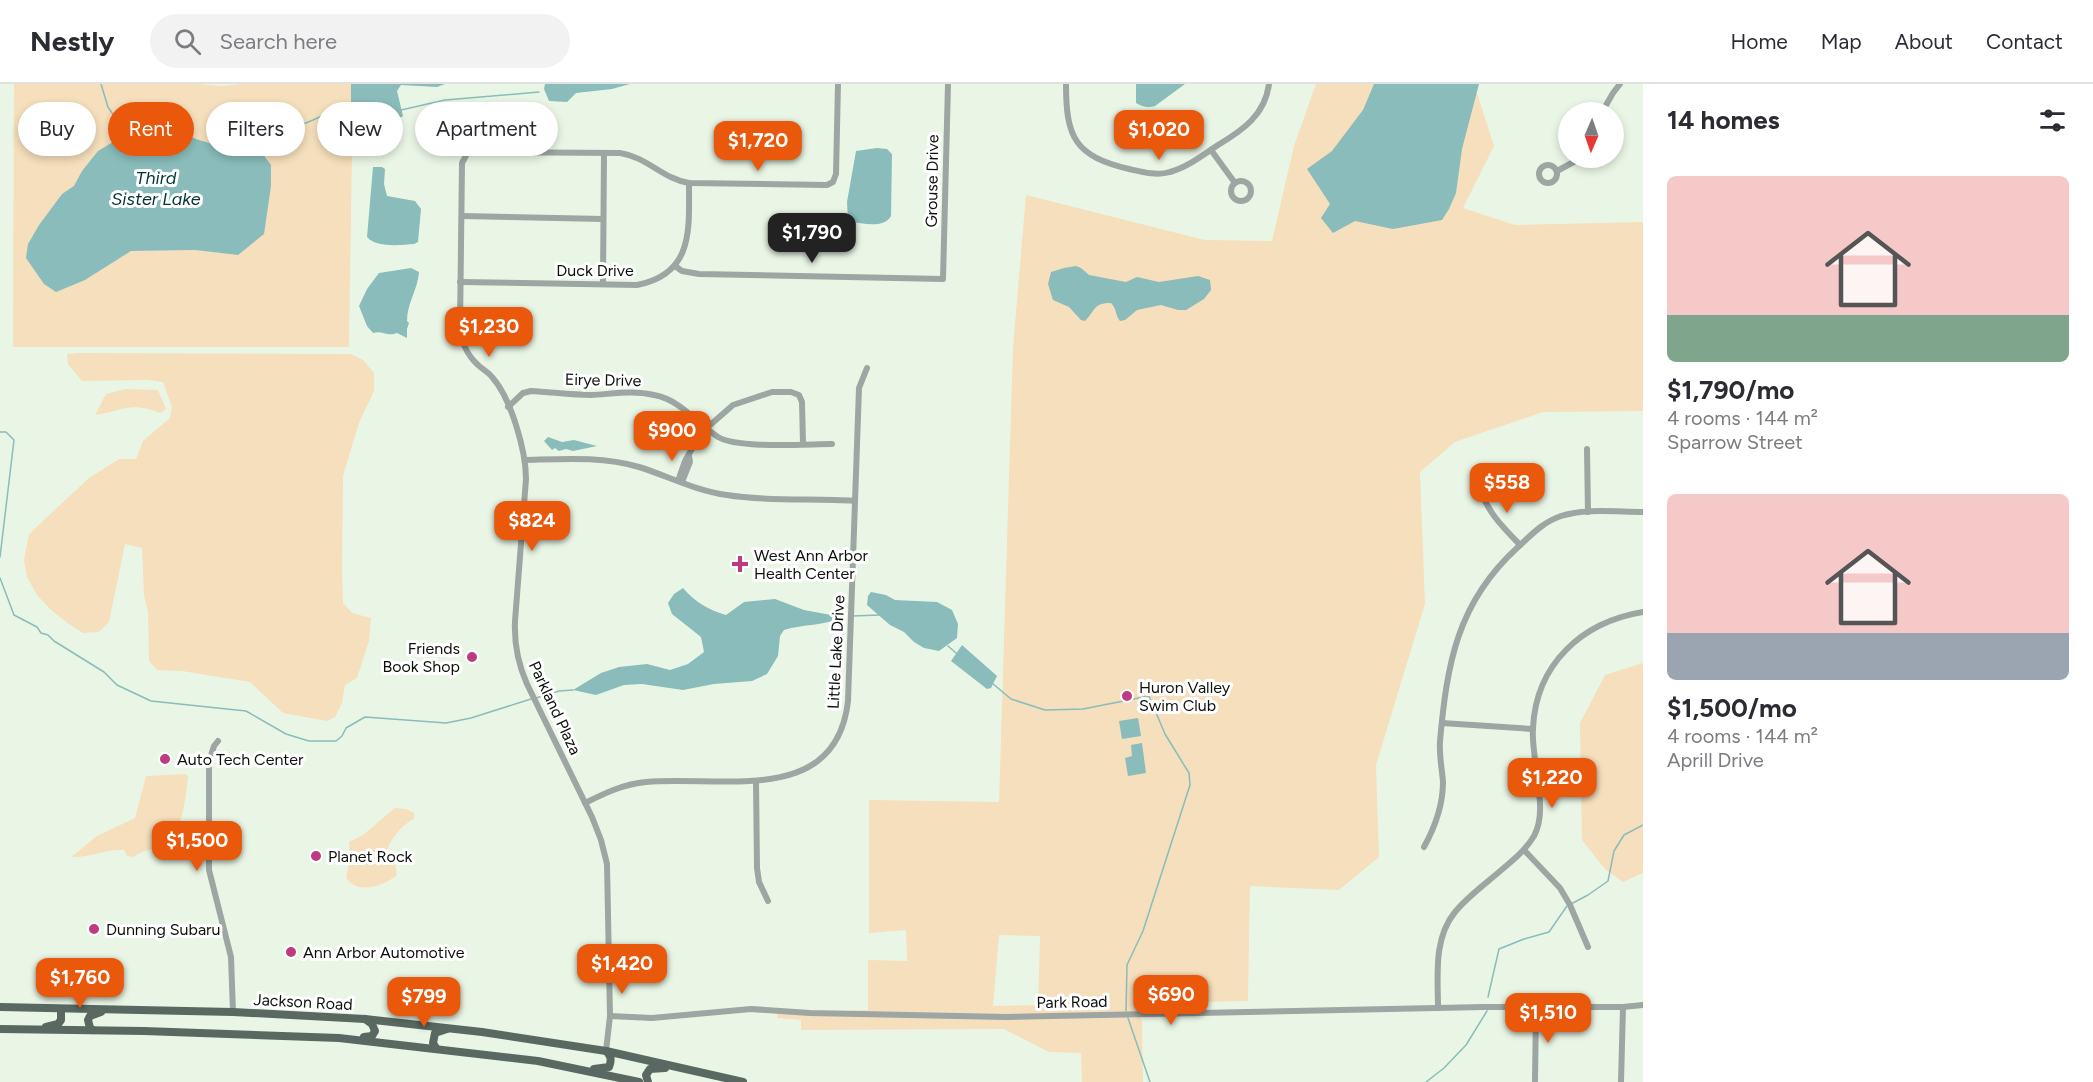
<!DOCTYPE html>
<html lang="en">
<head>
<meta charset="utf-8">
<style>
  :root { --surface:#fff; --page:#f2f2f3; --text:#2b2b33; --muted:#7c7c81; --line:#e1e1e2; --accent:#ea580c }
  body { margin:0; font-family:Figtree,sans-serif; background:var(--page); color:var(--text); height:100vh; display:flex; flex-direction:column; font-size:22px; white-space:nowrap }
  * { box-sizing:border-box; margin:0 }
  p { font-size:20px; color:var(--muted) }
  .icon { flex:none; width:33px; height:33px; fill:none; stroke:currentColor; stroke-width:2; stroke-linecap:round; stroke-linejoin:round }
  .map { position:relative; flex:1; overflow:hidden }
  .details { display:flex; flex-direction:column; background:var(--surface); width:450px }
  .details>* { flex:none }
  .banner { position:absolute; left:18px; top:18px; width:570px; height:54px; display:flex; gap:12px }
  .needle { width:39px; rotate:182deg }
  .buttons { position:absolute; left:1558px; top:18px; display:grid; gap:12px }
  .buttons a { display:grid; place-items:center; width:66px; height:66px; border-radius:50%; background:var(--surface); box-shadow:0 3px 9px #0003; font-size:30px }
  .price { position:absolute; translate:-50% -51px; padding:0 14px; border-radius:12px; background:var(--accent); color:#fff; font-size:20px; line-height:39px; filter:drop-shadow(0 2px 3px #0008) }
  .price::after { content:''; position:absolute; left:50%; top:36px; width:18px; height:14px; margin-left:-9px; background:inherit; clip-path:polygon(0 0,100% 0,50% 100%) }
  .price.selected { background:#222; color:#fff }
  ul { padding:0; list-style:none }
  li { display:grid; align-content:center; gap:12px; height:318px; padding:0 24px }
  li span { display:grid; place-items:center; height:186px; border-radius:9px; color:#555 }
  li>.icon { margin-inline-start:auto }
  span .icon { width:108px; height:108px; fill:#fffc; stroke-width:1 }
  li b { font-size:26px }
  h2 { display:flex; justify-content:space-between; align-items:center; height:72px; padding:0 24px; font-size:26px }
  .tag { padding:0 21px; border-radius:27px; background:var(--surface); box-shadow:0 3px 9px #0003; font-size:21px; line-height:54px }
  .tag.selected { background:var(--accent); color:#fff }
  header { display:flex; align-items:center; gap:36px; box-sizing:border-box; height:84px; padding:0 30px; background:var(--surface); border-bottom:2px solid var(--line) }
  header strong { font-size:28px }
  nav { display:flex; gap:33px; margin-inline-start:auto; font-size:21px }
  .search { width:420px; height:54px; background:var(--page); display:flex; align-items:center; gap:15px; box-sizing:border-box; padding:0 21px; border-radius:33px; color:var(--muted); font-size:22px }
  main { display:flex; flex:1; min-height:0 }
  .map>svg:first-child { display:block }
</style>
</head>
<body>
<header>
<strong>Nestly</strong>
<div class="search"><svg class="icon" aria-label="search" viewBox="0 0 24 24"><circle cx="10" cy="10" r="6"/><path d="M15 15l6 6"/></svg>Search here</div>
<nav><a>Home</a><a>Map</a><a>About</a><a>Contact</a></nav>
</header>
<main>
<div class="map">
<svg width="1643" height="998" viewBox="0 0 1643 998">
  <rect width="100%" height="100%" fill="#eaf6e5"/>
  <g fill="#f5dfbc" fill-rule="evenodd">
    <path d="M 14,0 L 200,0 L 222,2 L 240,0 L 353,0 L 349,263 L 13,263 ZM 175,44 L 196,55 L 216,61 L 259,65 L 238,171 L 195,166 L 131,167 L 85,196 L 28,160 L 39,141 L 62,110 Z"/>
    <path d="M 1316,0 L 1474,0 L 1494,62 L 1463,124 L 1515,141 L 1643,138 L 1643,327 L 1543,328 L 1455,358 L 1420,388 L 1425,520 L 1376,681 L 1379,773 L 1339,806 L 1250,802 L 1248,917 L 1137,919 L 1142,937 L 1143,998 L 1082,998 L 1081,969 L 1049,968 L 1004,945 L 801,946 L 801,936 L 777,934 L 777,929 L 868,926 L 868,876 L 907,877 L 906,846 L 869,849 L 869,716 L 999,718 L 1013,263 L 1026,111 L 1205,156 L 1272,157 L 1294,62 ZM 999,851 L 1040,852 L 1038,921 L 993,922 Z"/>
    <path d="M 78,269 L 351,270 L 363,276 L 374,289 L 374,307 L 359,339 L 343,392 L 342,486 L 343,519 L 352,529 L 371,534 L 369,557 L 357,594 L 345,601 L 342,619 L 335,633 L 327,637 L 283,629 L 250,598 L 182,587 L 157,586 L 149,577 L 148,528 L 144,511 L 142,464 L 125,460 L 109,538 L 99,548 L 83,549 L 69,540 L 51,526 L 37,511 L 27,493 L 24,476 L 29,450 L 89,394 L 119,375 L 136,375 L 143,357 L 170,334 L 172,323 L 163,298 L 148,296 L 82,297 L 68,280 L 67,270 Z"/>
    <path d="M 125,305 L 158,306 L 166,325 L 160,329 C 130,317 123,327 95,331 L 106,310 Z"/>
    <path d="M 1643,579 L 1643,789 L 1623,798 L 1605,785 L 1582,756 L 1580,639 L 1605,591 Z"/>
    <path d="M 185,690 L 188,692 C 187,708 181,754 165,762 C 155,766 142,765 134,773 L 127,772 L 124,766 C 105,765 89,774 71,773 L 97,752 L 135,734 L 146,692 Z"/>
    <path d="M 395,724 L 406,725 L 414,729 L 414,735 C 403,740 389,756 387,768 L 395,780 L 397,791 C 384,802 358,811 346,794 L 350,774 L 349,758 L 363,751 Z"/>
  </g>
  <g fill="#89bcba">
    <path d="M 351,0 L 445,0 L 437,3 L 401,1 L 397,7 L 403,32 L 375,49 L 357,51 L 356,32 L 358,27 L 351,21 Z"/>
    <path d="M 545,0 L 630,0 L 612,5 L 576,9 L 567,18 L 549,17 L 544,5 Z"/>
    <path d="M 1136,0 L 1185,0 L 1155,22 C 1147,24 1143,23 1136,19 Z"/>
    <path d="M 1374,0 L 1479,0 L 1462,65 L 1456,109 L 1449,125 L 1442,136 L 1393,145 L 1355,137 L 1333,149 L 1321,134 L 1330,120 L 1307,85 L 1332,67 L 1363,26 Z"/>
    <path d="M 148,41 L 175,44 L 196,55 L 216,61 L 259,65 L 271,81 L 271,102 L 264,150 L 238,171 L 195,166 L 131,167 L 85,196 L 56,208 L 44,200 L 26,174 L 28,160 L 39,141 L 62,110 L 74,102 L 82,87 L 98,67 L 126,50 Z"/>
    <path d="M 877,64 L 887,65 L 892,70 L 891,132 C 884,145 863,139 850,138 L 848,136 L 847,118 L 856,67 Z"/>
    <path d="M 373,83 L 382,83 L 385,85 L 384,100 L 387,112 L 415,117 L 421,125 L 418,158 L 414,160 C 401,161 376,164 367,153 Z"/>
    <path d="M 1076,182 L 1081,184 L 1089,191 L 1126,198 L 1137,193 L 1159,198 L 1198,192 L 1210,196 L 1211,206 L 1204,215 L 1186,226 L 1178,226 L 1161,221 L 1137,226 L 1125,236 L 1120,237 C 1115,231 1117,225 1111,219 C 1093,219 1096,226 1085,237 L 1081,236 L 1069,223 L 1053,216 L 1048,200 L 1051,188 L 1064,184 Z"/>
    <path d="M 411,184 L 419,188 C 418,205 407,219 407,237 L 409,239 L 407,245 L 407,254 L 397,249 C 387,253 382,246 373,249 L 367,242 L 359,222 L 367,205 L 379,189 Z"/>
    <path d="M 548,353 L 562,358 L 574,356 L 597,362 L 573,367 L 566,365 L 559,367 L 555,364 L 552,366 L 544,357 Z"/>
    <path d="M 683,504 C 695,518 709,526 726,531 L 744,518 L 775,515 L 804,526 L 842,533 C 825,542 803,540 784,546 L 780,552 L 778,572 L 767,590 L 752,597 L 714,600 L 683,606 L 642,600 L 624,601 L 596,611 L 573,606 L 601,589 L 619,583 L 647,580 L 670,586 L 688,580 L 704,568 L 701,553 L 672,530 L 668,519 L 674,510 Z"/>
    <path d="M 871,508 L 886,511 L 895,516 L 937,518 L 952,526 L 958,540 L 957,554 L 939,567 L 924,564 L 914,558 L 904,548 L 890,541 L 867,521 L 868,512 Z"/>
    <path d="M 962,561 L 997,592 L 991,604 L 987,605 L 951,577 Z"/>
    <path d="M 1138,634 L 1141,652 L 1122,655 L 1119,637 Z"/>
    <path d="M 1142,659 L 1146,689 L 1128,692 L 1125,674 L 1132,672 L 1131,661 Z"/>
  </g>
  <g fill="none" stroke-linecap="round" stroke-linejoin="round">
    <g stroke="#89bcba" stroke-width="1.5">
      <path d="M 101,0 L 108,23 L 126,50"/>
      <path d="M 401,26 L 445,16 L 539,8"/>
      <path d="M 259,65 L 267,47 L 277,40 L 289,42 L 306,39 L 329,29 L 336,36 L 357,45"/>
      <path d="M 0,348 L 6,348 L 14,356 L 0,473"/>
      <path d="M 0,494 L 14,531 L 37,543 L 41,549 L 48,551 L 54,557 L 104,588 L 117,601 L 151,617 L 246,627 L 286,650 L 309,657 L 336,657 L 342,652 L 346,644 L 365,633 L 446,639 L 471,634 L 531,615"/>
      <path d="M 852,532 L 880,531"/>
      <path d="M 948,562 L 956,569"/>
      <path d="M 992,599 L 1011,615 L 1045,626 L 1083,625 L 1149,612 L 1165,650 L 1189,689 L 1190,701 L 1143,847 L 1127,881 L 1126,927"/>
      <path d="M 536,614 L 559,607 L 573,606"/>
      <path d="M 1571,820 L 1588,811 L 1608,797 L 1614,767 L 1624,751 L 1643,741"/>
      <path d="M 1488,913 L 1499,865 L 1524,855 L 1549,848 L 1567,822"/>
      <path d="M 1128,934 L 1150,998"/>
      <path d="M 1426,998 L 1444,984 L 1466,961 L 1487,927"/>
    </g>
    <g stroke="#9da6a2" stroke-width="6">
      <path d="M 1066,0 C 1066,54 1075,72 1129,85 C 1142,88 1157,92 1170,88 C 1188,83 1203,71 1218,61 C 1243,46 1265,31 1269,0"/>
      <path d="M 1602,28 L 1613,9 L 1620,0"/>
      <path d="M 1211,66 L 1235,99"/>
      <circle cx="1548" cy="90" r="9"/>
      <path d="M 1557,87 L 1581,74"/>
      <circle cx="1241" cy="107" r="10"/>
      <path d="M 462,132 L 603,135"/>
      <path d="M 675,182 L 682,187 L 699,190 L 943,195 L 948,0"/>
      <path d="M 460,198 L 637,201 C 694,190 689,145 689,99"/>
      <path d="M 603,200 L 604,69"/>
      <path d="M 508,323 L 523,309 L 531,307 C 551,308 571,311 591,311 C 612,310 633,306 654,311 C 681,316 696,339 718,353 C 738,365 806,360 832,360"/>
      <path d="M 1587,365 L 1588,428"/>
      <path d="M 525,376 C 563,375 602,372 639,383 C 668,392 696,407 727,411 C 769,418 813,414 855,417"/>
      <path d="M 678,397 L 685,377 L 701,349 L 733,321 L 772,308 L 791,308 L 799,311 L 802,318 L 803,360"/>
      <path d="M 682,398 L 690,378 L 689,372"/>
      <path d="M 1481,408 C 1490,431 1503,443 1520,461"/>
      <path d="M 1442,639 L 1533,645"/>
      <path d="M 218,657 L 214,662 L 209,678 L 209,786 L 231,873 L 233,928"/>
      <path d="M 756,697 L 757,784 L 759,798 L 768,817"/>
      <path d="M 585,719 C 605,709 624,700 646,698 C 720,691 836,724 848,617 L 859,304 L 867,284"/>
      <path d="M 1424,763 C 1435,743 1443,722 1443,698 C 1442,685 1439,671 1440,657 C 1447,580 1457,519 1517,464 C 1531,451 1543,438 1561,432 C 1586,424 1617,428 1643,428"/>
      <path d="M 1524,766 L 1560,804 L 1570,821 L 1588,863"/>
      <path d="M 1438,924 C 1438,892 1433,855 1455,828 C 1466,814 1485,800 1499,788 C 1512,777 1525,767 1534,752 C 1546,730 1537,700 1535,676 C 1534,665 1532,654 1533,644 C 1536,580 1582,538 1643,528"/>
      <path d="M 610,932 L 652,934 L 751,925 L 810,929 L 1006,933 L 1484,923 L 1623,923 L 1643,921"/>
      <path d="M 606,967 L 610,932 L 607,780 L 601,756 L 592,733 L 527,600 C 518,580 514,559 515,537 L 526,395 C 526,367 511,314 492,293 C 488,288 482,285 478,281 C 466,270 463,260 460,244 L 462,79 L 468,68 L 620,69 C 647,73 663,95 689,99 L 827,101 L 833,98 L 836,90 L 838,0"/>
      <path d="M 1535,998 L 1536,923"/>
      <path d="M 1621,998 L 1623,923"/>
    </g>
    <g stroke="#596961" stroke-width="8">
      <path d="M 0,923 L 233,928 L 365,935 L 482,948 L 606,967 L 743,998"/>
      <path d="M 46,943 L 58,940 L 61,936 L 61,925"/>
      <path d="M 0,945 L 144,947 L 339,954 L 538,977 L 639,998"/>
      <path d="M 93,946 L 90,944 L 88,936 L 90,932 L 101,928"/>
      <path d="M 364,953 L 372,952 L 375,947 L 372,940 L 365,935"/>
      <path d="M 436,964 L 433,959 L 435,949 L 447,945"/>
      <path d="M 594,985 L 609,983 C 612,975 611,972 606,967"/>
      <path d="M 648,998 L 646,991 L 650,985 L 665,984"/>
    </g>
  </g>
  <g fill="#bf3b80" stroke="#fff" stroke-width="2">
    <path d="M737 471h6v6h6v6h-6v6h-6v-6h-6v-6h6z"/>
    <circle cx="472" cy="573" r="6"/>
    <circle cx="1127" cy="612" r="6"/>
    <circle cx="165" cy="675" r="6"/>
    <circle cx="316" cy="772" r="6"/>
    <circle cx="94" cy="845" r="6"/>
    <circle cx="291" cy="868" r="6"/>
  </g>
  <g text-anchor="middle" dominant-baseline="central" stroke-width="6" stroke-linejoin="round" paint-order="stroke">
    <g font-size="16" fill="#0d110b" stroke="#fff">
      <text transform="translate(932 97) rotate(-89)">Grouse Drive</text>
      <text x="595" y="186">Duck Drive</text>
      <text transform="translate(603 296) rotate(1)">Eirye Drive</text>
      <text transform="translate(836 568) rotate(-87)">Little Lake Drive</text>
      <text transform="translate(555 624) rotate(65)">Parkland Plaza</text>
      <text transform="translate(303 918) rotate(3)">Jackson Road</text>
      <text transform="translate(1072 918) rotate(-1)">Park Road</text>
    </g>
    <g font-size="16" fill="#0d110b" stroke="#fff" text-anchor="start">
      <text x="754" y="471">West Ann Arbor<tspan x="754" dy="18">Health Center</tspan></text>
      <text x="460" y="564" text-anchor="end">Friends<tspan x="460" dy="18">Book Shop</tspan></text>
      <text x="1139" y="603">Huron Valley<tspan x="1139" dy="18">Swim Club</tspan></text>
      <text x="177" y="675">Auto Tech Center</text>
      <text x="328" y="772">Planet Rock</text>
      <text x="106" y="845">Dunning Subaru</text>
      <text x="303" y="868">Ann Arbor Automotive</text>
    </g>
    <g font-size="18" font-style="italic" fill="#013534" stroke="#fff">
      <text x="156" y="94">Third<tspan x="156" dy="21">Sister Lake</tspan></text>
    </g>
  </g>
</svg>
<div class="buttons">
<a><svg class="needle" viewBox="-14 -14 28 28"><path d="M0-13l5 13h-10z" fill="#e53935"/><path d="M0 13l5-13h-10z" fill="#7c7c81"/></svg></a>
</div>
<b class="price" style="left:1159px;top:77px">$1,020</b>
<b class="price" style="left:758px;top:88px">$1,720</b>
<b class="price selected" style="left:812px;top:180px">$1,790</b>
<b class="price" style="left:489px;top:274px">$1,230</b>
<b class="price" style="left:672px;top:378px">$900</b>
<b class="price" style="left:1507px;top:430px">$558</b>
<b class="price" style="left:532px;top:468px">$824</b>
<b class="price" style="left:1552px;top:725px">$1,220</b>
<b class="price" style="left:197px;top:788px">$1,500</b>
<b class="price" style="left:622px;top:911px">$1,420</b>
<b class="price" style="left:80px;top:925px">$1,760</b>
<b class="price" style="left:1171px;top:942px">$690</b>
<b class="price" style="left:424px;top:944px">$799</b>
<b class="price" style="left:1548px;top:960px">$1,510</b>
<div class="banner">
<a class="tag">Buy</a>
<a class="tag selected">Rent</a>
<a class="tag">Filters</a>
<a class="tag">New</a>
<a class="tag">Apartment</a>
</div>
</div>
<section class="details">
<h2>14 homes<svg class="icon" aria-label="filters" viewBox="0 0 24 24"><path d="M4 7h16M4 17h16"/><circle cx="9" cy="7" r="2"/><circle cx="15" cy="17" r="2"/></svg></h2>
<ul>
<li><span style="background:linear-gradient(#f6c9c9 75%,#7fa58c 0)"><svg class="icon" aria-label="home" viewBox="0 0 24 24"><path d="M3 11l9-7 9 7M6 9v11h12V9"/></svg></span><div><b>$1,790/mo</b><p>4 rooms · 144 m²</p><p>Sparrow Street</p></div></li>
<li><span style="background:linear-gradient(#f6c9c9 75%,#9aa5b1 0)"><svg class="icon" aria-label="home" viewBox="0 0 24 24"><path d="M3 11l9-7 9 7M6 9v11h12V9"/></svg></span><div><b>$1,500/mo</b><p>4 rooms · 144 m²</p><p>Aprill Drive</p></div></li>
</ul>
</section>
</main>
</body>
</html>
